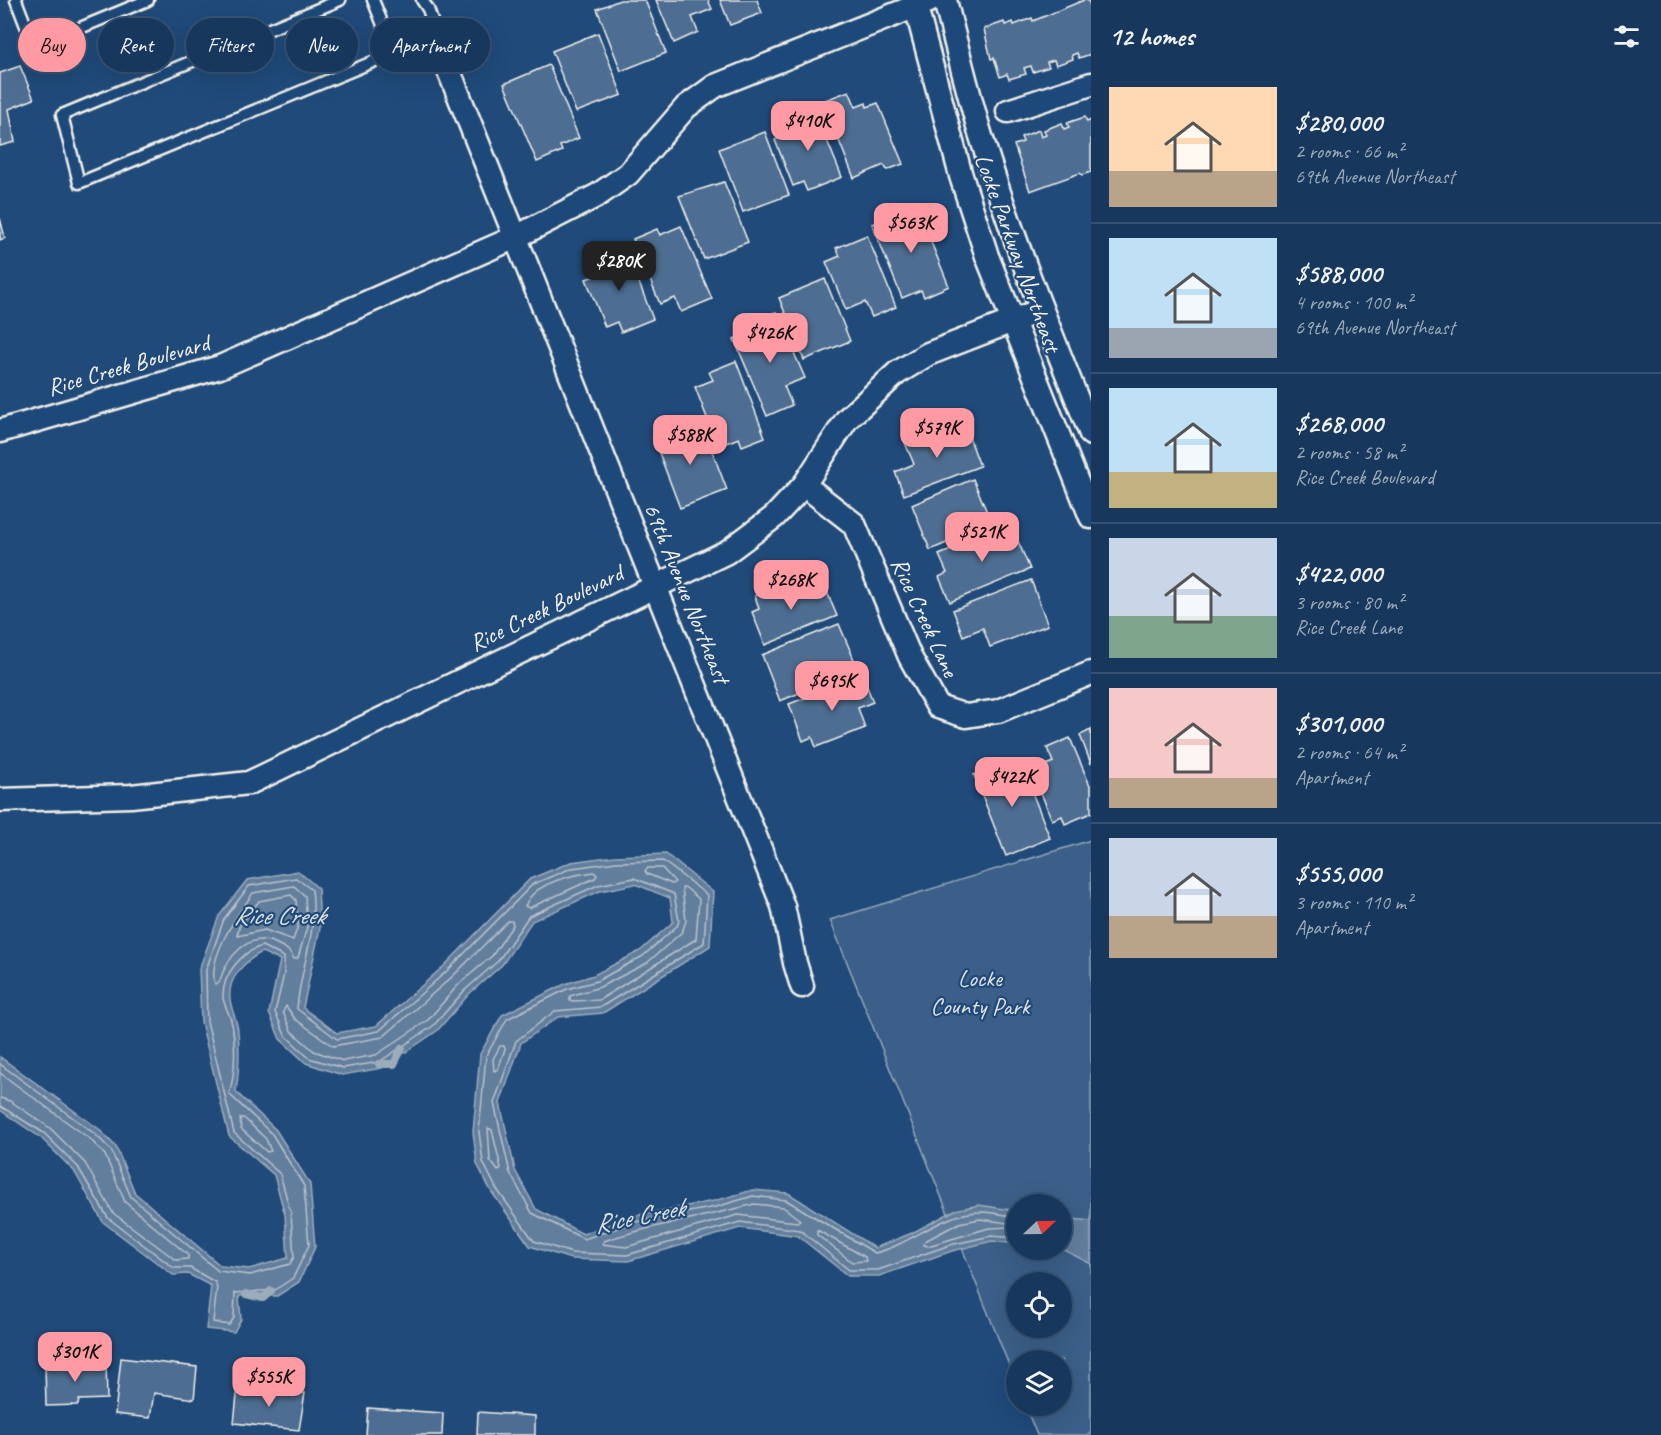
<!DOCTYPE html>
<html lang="en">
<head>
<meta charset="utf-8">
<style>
  :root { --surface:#17385c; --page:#244365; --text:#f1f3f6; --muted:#9eacbb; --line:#365272; --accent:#ff9aa2 }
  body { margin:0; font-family:Caveat,sans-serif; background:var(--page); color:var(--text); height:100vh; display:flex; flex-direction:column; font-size:22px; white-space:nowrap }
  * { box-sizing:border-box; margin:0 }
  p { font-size:20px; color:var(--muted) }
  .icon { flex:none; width:33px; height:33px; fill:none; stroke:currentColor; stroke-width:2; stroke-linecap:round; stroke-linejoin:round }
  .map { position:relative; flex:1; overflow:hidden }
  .side { display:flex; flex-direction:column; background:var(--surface); width:570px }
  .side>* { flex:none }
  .banner { position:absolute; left:18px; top:18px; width:570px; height:54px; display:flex; gap:12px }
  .needle { width:39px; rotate:68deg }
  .buttons { position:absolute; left:1006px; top:1194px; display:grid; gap:12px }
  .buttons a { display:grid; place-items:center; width:66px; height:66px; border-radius:50%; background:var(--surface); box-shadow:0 6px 24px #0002,0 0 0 2px var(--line); font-size:30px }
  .price { position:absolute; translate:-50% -51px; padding:0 14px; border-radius:12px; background:var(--accent); color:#111; font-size:20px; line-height:39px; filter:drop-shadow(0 2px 3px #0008) }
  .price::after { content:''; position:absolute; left:50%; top:36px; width:18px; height:14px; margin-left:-9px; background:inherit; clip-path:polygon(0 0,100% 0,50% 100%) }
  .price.active { background:#222; color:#fff }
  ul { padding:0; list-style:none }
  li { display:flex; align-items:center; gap:18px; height:150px; padding:0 18px }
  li+li { border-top:2px solid var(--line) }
  li span { display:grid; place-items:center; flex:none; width:168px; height:120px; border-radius:0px; color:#555 }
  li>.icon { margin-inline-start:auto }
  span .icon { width:72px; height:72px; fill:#fffc; stroke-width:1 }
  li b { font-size:26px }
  h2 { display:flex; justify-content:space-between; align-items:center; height:72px; padding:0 18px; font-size:26px }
  .tag { padding:0 21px; border-radius:27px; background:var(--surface); box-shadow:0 6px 24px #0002,0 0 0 2px var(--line); font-size:21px; line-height:54px }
  .tag.active { background:var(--accent); color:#111 }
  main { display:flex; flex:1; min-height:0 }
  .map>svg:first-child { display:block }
</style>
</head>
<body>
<main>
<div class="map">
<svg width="1091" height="1435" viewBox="0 0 1091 1435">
  <rect width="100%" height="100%" fill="#1f4a7a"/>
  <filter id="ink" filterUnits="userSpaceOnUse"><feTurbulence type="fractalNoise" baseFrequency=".0167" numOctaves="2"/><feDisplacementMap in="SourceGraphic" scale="12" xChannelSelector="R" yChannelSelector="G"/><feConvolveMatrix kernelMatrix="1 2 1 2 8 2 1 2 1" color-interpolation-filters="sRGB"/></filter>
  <g filter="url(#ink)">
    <path fill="#3a5f88" stroke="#97a8b8" stroke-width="1.5" fill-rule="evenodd" d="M 1091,840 L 1091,1435 L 1037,1435 L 1025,1406 L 1062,1406 L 1062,1360 L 1017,1360 L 1017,1385 L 830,920 ZM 1017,1204 L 1062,1204 L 1062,1250 L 1017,1250 ZM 1017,1282 L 1062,1282 L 1062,1328 L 1017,1328 Z"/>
    <g fill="#627e9d" stroke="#9cacbb" stroke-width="1.5">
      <path d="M 666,854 L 713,892 L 710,946 L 603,1013 L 558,1017 L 521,1043 L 500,1103 L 515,1170 L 536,1209 L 583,1234 L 633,1216 L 714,1201 L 753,1190 L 788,1193 L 875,1248 L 912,1233 L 955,1210 L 979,1205 L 1017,1211 L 1017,1244 L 992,1241 L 952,1251 L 879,1276 L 848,1276 L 798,1236 L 740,1228 L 628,1261 L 571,1259 L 530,1246 L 491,1191 L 477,1164 L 473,1132 L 480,1054 L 502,1015 L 565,984 L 594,975 L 640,951 L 673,922 L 670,898 L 635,884 L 600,891 L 532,921 L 502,965 L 469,994 L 437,1031 L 382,1068 L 342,1075 L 306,1063 L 280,1039 L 269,1013 L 280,960 L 262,952 C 246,960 227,978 230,999 C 231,1010 237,1019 238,1031 C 240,1052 239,1071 236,1092 L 276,1130 L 310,1184 L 315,1247 L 299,1282 L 277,1296 L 239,1296 L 241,1319 L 234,1332 L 206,1329 L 211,1286 L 188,1274 L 173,1275 L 103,1222 L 74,1171 L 41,1138 L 0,1110 L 0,1057 L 99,1129 L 116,1147 L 135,1193 L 221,1266 L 249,1269 L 288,1258 L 285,1215 L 274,1175 L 229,1136 L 201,1022 L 199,969 L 219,916 L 247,880 L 298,871 L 318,888 L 320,928 L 303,1008 L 337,1033 L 376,1026 L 444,966 L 530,879 L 571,862 L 615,856 Z"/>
      <path d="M 1062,1218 L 1091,1221 L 1091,1264 L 1062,1249 Z"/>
    </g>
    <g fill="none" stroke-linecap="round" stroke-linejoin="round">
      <g stroke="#bac3ca" stroke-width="1.5">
        <path d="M 648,868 L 662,868 L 675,882 L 672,884 L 647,874 L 645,871 Z"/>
        <path d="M 594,872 L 597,875 L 595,878 L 529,908 L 525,906 C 533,883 572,875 594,872 Z"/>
        <path d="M 294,886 L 305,896 L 307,927 L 298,958 L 294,959 C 290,950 285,948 277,944 C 248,930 227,957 219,983 L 215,984 C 207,957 238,914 253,893 Z"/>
        <path d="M 682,888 L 686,888 L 699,899 L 696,939 L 599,1000 L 570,1001 L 570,996 L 600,987 L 647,963 L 682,932 L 686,921 Z"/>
        <path d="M 291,895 L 296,900 L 298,926 L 293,940 L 265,930 L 237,936 L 239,927 L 259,901 Z"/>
        <path d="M 508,921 L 512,921 L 513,925 L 492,956 L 459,984 L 428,1020 L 376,1055 L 343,1061 L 314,1051 L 291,1031 L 283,1012 L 286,1006 L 295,1019 L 333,1046 L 383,1037 L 453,976 Z"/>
        <path d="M 500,1046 L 504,1046 L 505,1049 L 498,1069 L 494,1071 L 493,1059 Z"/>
        <path d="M 0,1064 L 95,1134 L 111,1150 L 131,1197 L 218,1271 L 250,1275 L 290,1264 L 294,1257 L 291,1214 L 280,1174 L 234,1133 L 207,1021 L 206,970 L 224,919 L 249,886 L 296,878 L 312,890 C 318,934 300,967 297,1009 L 337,1039 L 379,1031 L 448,970 L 533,884 L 572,868 L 616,862 L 663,861 L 707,895 L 704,943 L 601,1007 L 555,1011 L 516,1041 L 494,1103 L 510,1173 L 532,1213 L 584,1239 L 635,1222 L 716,1207 L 753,1196 L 786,1200 L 875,1253 C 910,1245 943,1212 980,1212 C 992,1211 1005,1216 1017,1217"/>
        <path d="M 0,1073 L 90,1139 L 105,1155 L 125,1202 L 188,1255 L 188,1259 L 176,1260 L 113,1213 L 85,1163 L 50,1128 L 10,1101 L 0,1098"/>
        <path d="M 0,1106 L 44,1133 L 78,1167 L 108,1218 L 174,1268 L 190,1268 L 215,1282 L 217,1287 L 213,1322 L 229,1325 L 234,1318 L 235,1293 L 275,1290 L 293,1278 L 309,1245 L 304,1186 L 272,1134 L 229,1094 C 236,1072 236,1042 231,1020 C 229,1013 224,1005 223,998 C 222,974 242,952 262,946 L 284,957 L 284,974 L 275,1012 L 285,1035 L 309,1058 L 343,1068 L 379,1062 L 433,1026 L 465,990 L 498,961 L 529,916 L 598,885 L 634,878 L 674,894 L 679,921 L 677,926 L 643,956 L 597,981 L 567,989 L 507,1019 L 486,1056 L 479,1132 L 483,1162 L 496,1188 L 534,1241 L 572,1253 L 627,1255 L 740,1222 L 800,1230 L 849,1270 L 878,1270 L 950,1245 L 991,1236 L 1017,1238"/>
        <path d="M 240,1118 L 244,1118 L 266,1139 L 271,1151 L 267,1152 L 241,1129 Z"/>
        <path d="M 488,1128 L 492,1130 L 501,1168 L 498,1171 L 490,1160 Z"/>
        <path d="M 754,1204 L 783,1207 L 800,1220 L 797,1222 L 738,1215 L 626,1247 L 602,1244 L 604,1241 C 653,1224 704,1218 754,1204 Z"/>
        <path d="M 980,1219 L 1007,1223 L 1009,1227 L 989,1228 L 928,1246 L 924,1245 L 925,1241 L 959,1223 Z"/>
        <path d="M 817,1230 L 865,1257 L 866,1261 L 852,1262 L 817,1235 Z"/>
      </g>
      <g stroke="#9cacbb" stroke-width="8">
        <path d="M 379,1064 L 394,1064 L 402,1048"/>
        <path d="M 246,1294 L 263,1298 L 271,1291"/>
      </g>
    </g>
    <g fill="#4d6e92" stroke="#f4f1e8" stroke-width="1.5">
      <path d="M 620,0 L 645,0 L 666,53 L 621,71 L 597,9 Z"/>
      <path d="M 656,0 L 708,0 L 712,9 L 692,17 L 698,32 L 674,43 Z"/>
      <path d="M 720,0 L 757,0 L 762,13 L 730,25 Z"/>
      <path d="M 1084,0 L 1088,0 L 1091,8 L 1091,54 L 1079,58 L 1077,53 L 1072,55 L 1073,59 L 1056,65 L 1054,60 L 1047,62 L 1049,67 L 1033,72 L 1031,66 L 1024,68 L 1026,74 L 1009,79 L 1007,74 L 1000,77 L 994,58 L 991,59 L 984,29 L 1004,22 L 1005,25 L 1013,22 L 1014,25 L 1032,18 L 1033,21 Z"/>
      <path d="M 598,33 L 622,95 L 576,112 L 552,51 Z"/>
      <path d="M 549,65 L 579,138 L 560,146 L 562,151 L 537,162 L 504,84 Z"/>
      <path d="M 20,66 L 34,99 L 9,109 L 15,142 L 0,146 L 0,73 Z"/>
      <path d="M 849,91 L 856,107 L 866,103 L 867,107 L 878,103 L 903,164 L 887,170 L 884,165 L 854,178 L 823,101 Z"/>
      <path d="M 813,106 L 842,177 L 807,191 L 803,182 L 793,186 L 775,140 L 794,130 L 788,116 Z"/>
      <path d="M 1085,117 L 1087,122 L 1091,120 L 1091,172 L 1082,175 L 1080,173 L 1030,191 L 1014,145 L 1023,142 L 1021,137 L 1039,130 L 1041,137 L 1046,135 L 1044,130 L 1062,123 L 1064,129 L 1069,127 L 1067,123 Z"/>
      <path d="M 765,132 L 789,195 L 743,212 L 719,149 Z"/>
      <path d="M 724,182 L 748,242 L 704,259 L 679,196 Z"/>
      <path d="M 917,208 L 949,286 L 924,297 L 921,290 L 902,298 L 872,224 Z"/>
      <path d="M 0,218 L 5,238 L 0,240 Z"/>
      <path d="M 681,226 L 712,299 L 681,312 L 675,298 L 660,304 L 633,239 L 657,229 L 660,235 Z"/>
      <path d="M 867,235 L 896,307 L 872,317 L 865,302 L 846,310 L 826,262 L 840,256 L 836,248 Z"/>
      <path d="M 625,246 L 653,319 L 621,332 L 617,322 L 605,327 L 586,279 L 606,272 L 600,256 Z"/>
      <path d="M 825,279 L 850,341 L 804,360 L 779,298 Z"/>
      <path d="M 776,312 L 805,378 L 784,386 L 792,405 L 767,416 L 734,339 L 769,324 L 766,316 Z"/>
      <path d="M 736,361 L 765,437 L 742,446 L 739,438 L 718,446 L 695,387 L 713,380 L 709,372 Z"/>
      <path d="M 954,424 L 958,434 L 967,431 L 980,466 L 904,495 L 895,472 L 914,464 L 905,443 Z"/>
      <path d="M 703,427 L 727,490 L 680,508 L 653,437 L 669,431 L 673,439 Z"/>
      <path d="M 973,479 L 992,524 L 930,550 L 912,505 Z"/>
      <path d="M 1011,525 L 1030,569 L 950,602 L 939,577 L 947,573 L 939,555 Z"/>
      <path d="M 804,577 L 813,598 L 827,592 L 837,616 L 765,645 L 752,612 L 759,609 L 755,596 Z"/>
      <path d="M 1031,580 L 1048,625 L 990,647 L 983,628 L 963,636 L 953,610 Z"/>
      <path d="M 839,624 L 858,669 L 780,701 L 762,655 Z"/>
      <path d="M 863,676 L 873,702 L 858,708 L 865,728 L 816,747 L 812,737 L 803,741 L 789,704 Z"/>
      <path d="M 1091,730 L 1091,764 L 1080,735 Z"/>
      <path d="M 1070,738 L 1091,788 L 1091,813 L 1065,824 L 1062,816 L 1052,820 L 1032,771 L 1053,762 L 1047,748 Z"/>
      <path d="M 1021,764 L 1050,838 L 1006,856 L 974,775 L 997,766 L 1000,773 Z"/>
      <path d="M 121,1358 L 197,1367 L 194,1399 L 154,1393 L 150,1418 L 115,1414 Z"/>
      <path d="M 106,1362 L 107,1399 L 79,1400 L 78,1405 L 46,1406 L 45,1365 Z"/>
      <path d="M 238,1386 L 305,1393 L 299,1430 L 234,1423 Z"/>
      <path d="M 368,1408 L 443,1413 L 442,1435 L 366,1435 Z"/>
      <path d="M 478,1412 L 535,1416 L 535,1435 L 477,1435 Z"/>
    </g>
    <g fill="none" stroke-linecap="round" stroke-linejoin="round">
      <g stroke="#f4f1e8" stroke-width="15">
        <g id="service">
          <path d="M 16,0 L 34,47 L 148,0"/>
          <path d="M 340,0 L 62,115 L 79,183 L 392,54 L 393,50 L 373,0"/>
          <path d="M 392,54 L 407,62 L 447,66 L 428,9 L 422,0"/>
        </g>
      </g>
      <g stroke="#f4f1e8" stroke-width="27">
        <g id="minor">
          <path d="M 914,0 L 961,176 L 987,256 L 1091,517"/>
          <path d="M 945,0 C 956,44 967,89 980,133 C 1011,236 1051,334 1091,434"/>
          <path d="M 447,66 L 783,906 L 795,963 L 802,986"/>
          <path d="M 1008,111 L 1091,84"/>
          <path d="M 0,431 L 220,367 L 516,237 L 598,195 L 628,174 L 686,107 L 715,86 L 931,0"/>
          <path d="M 804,485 L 854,524 L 910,657 L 938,707 L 966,716 L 998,711 L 1091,673"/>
          <path d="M 0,800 L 131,796 L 249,783 L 727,552 L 774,517 L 804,485 L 847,419 L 897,373 L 928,354 L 1041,310"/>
        </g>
      </g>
      <use href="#service" stroke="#1f4a7a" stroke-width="10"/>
      <use href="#minor" stroke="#1f4a7a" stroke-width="22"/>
    </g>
  </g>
  <g text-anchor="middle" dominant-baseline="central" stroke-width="4.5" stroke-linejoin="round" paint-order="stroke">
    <g font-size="24" fill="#f4f1e8" stroke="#1f4a7a">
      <text transform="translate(1018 253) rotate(70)">Locke Parkway Northeast</text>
      <text transform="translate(128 365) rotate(-16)">Rice Creek Boulevard</text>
      <text transform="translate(687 593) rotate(68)">69th Avenue Northeast</text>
      <text transform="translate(546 608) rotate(-26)">Rice Creek Boulevard</text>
      <text transform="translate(925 617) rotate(65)">Rice Creek Lane</text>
    </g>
    <g font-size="24" fill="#e1e2de" stroke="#1f4a7a">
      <text x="980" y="978">Locke<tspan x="980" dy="28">County Park</tspan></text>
    </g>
    <g font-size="26" font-style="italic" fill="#dee0dd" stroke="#1f4a7a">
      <text x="279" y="915">Rice Creek</text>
      <text transform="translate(639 1216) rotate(-11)">Rice Creek</text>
    </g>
  </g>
</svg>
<div class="buttons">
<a><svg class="needle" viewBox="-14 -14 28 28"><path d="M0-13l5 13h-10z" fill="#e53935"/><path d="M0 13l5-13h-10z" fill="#9eacbb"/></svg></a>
<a><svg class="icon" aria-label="locate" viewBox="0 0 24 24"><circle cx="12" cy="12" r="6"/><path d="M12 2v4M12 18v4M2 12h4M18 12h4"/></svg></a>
<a><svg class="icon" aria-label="layers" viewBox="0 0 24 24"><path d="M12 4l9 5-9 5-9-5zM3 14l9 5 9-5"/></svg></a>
</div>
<b class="price" style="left:808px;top:152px">$410K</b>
<b class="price" style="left:911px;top:254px">$563K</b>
<b class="price active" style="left:619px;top:292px">$280K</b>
<b class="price" style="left:770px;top:364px">$426K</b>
<b class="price" style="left:937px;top:459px">$579K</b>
<b class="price" style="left:690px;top:466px">$588K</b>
<b class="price" style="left:982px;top:563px">$521K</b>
<b class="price" style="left:791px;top:611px">$268K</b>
<b class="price" style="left:832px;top:712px">$695K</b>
<b class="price" style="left:1012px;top:808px">$422K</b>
<b class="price" style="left:75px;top:1383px">$301K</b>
<b class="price" style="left:269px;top:1408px">$555K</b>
<div class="banner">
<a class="tag active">Buy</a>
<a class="tag">Rent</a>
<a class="tag">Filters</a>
<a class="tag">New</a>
<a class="tag">Apartment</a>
</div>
</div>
<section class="side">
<h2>12 homes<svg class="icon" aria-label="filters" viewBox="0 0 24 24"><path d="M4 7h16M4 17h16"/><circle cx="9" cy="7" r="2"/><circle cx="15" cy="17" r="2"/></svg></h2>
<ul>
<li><span style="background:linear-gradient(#ffd9b3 70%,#b9a48a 0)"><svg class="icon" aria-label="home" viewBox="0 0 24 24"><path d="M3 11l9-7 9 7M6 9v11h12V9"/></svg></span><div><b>$280,000</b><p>2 rooms · 66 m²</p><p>69th Avenue Northeast</p></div></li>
<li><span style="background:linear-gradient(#bfe0f5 75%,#9aa5b1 0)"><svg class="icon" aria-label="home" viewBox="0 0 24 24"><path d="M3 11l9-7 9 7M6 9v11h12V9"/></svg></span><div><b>$588,000</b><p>4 rooms · 100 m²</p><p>69th Avenue Northeast</p></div></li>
<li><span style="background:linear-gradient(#bfe0f5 70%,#c2b280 0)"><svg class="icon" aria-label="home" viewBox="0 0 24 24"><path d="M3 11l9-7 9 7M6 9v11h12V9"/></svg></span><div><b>$268,000</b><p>2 rooms · 58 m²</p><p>Rice Creek Boulevard</p></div></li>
<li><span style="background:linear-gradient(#c9d6e8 65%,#7fa58c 0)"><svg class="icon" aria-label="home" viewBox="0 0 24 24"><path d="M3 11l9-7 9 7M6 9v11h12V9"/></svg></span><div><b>$422,000</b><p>3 rooms · 80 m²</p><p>Rice Creek Lane</p></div></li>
<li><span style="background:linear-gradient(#f6c9c9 75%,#b9a48a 0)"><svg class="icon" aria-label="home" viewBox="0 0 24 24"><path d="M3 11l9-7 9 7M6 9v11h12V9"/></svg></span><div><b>$301,000</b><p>2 rooms · 64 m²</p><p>Apartment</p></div></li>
<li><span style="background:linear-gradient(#c9d6e8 65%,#b9a48a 0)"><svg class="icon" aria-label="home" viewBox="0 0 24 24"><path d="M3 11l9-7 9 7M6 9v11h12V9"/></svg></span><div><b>$555,000</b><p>3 rooms · 110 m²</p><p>Apartment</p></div></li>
</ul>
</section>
</main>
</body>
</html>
